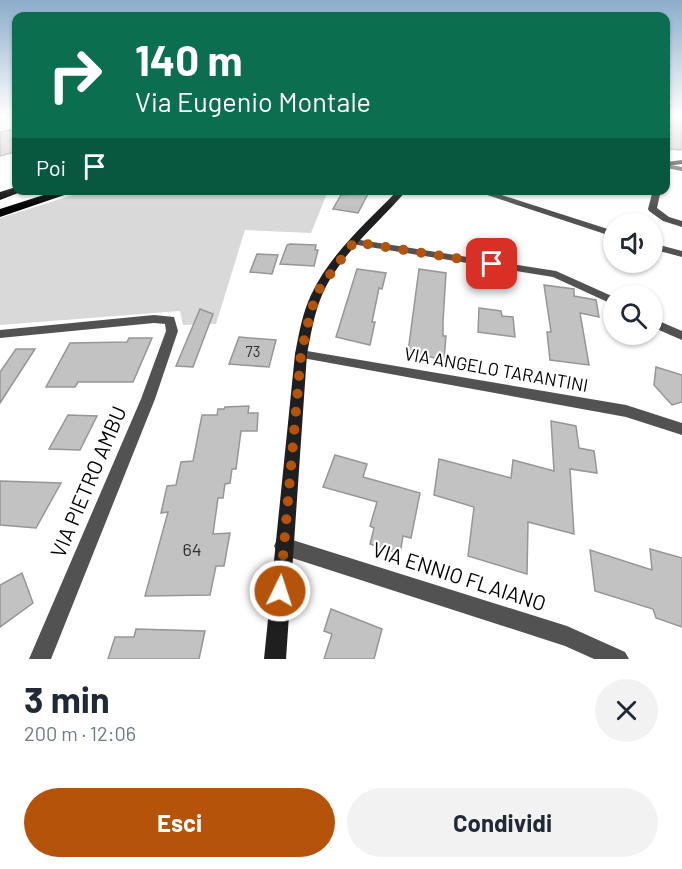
<!DOCTYPE html>
<html lang="it">
<head>
<meta charset="utf-8">
<style>
	body { margin:0; font-family:Barlow,sans-serif; background:#f2f2f3; color:#1f2937; height:100vh; display:flex; flex-direction:column; font-size:22px; white-space:nowrap }
	* { box-sizing:border-box; margin:0 }
	p { font-size:20px; color:#747a83 }
	.icon { flex:none; width:33px; height:33px; fill:none; stroke:currentColor; stroke-width:2; stroke-linecap:round; stroke-linejoin:round }
	.map { position:relative; height:659px; overflow:hidden }
	.side { display:flex; flex-direction:column; background:#fff; flex:1 }
	.side>* { flex:none }
	.banner { position:absolute; left:12px; top:12px; width:658px; height:183px; border-radius:12px; box-shadow:0 2px 4px #0004; background:#0b6e4f; color:#fff; overflow:hidden }
	.buttons { position:absolute; left:603px; top:213px; display:grid; gap:12px }
	.buttons a { display:grid; place-items:center; width:60px; height:60px; border-radius:50%; background:#fff; box-shadow:0 2px 4px #0004; font-size:30px }
	.pin { position:absolute; display:grid; place-items:center; width:51px; height:51px; color:#fff; margin:-26px; border-radius:12px; box-shadow:0 3px 9px #0006 }
	.me { position:absolute; width:66px; margin:-33px; rotate:4deg; stroke-linejoin:round; filter:drop-shadow(0 0 4px #0008) }
	.turn { display:flex; align-items:center; gap:21px; height:126px; padding:0 24px; font-size:27px }
	.turn .icon { width:78px; height:78px; stroke-width:2.5 }
	.turn b { display:block; font-size:42px; line-height:51px }
	.then { display:flex; align-items:center; height:57px; padding:0 24px; background:#0003; gap:12px; font-size:22px }
	.round { display:grid; place-items:center; flex:none; width:63px; height:63px; border-radius:32px; background:#f2f2f3 }
	.overview { display:flex; align-items:center; justify-content:space-between; height:102px; padding:0 24px }
	h1 { font-size:36px; font-weight:700; line-height:45px }
	.action { display:flex; gap:12px; margin-top:auto; padding:12px 24px }
	.action a { flex:1; height:69px; border-radius:36px; background:#b45309; color:#fff; font-size:24px; font-weight:700; line-height:69px; text-align:center }
	.action a+a { background:#f2f2f3; color:#1f2937 }
	.map>svg:first-child { display:block }
	.green { fill:#d9d9d9 }
	.building { fill:#c2c2c2; stroke:#969696; stroke-width:1.5 }
	.lines { fill:none; stroke-linecap:round; stroke-linejoin:round }
	.street { fill:#525252; fill-rule:evenodd }
	.secondary { fill:#1f1f1f; fill-rule:evenodd }
	.highway { fill:#000; fill-rule:evenodd }
	.route { stroke:#b45309; stroke-width:10; stroke-dasharray:0 18 }
	.labels { text-anchor:middle; stroke-width:4.5; stroke-linejoin:round; paint-order:stroke }
	.number-label { font-size:15px; fill:#303030 }
	.street-label { font-size:18px; fill:#000; stroke:#fff }
	.near-number-label { font-size:18px; fill:#303030 }
	.near-street-label { font-size:21px; fill:#000; stroke:#fff }
</style>
</head>
<body>
<div class="map">
<svg width="682" height="659" viewBox="0 0 682 659">
	<rect width="100%" height="100%" fill="#fff"/>
	<polygon class="green" points="86,191 328,191 311,233 245,230 216,324 183,325 180,311 0,325 0,218"/>
	<g class="building">
		<polygon points="666,115 682,115 682,150 666,149"/>
		<polygon points="16,129 16,152 0,156 0,132"/>
		<polygon points="369,192 358,213 333,209 341,195"/>
		<polygon points="290,244 316,245 315,250 318,250 314,266 280,264 287,245"/>
		<polygon points="257,254 278,255 272,274 250,272"/>
		<polygon points="357,269 386,273 382,289 379,288 372,322 375,322 370,345 336,337"/>
		<polygon points="419,269 446,273 443,321 443,336 446,336 444,360 408,352"/>
		<polygon points="544,285 574,289 574,296 596,300 599,317 580,313 589,365 550,360 547,332 551,332"/>
		<polygon points="479,308 501,311 502,316 513,317 515,337 478,332"/>
		<polygon points="200,309 213,314 193,367 176,366"/>
		<polygon points="239,337 276,340 269,367 229,364"/>
		<polygon points="129,338 152,338 133,382 78,382 75,387 46,387 70,343 127,342"/>
		<polygon points="16,349 35,349 0,403 0,372"/>
		<polygon points="656,367 682,375 682,402 672,405 654,385"/>
		<polygon points="249,406 248,413 258,413 257,431 241,431 236,469 232,469 230,483 225,484 223,498 218,498 213,534 230,533 224,566 216,566 210,595 145,596 168,512 161,513 167,486 176,485 181,462 193,461 202,415 217,415 218,409 224,409 225,407"/>
		<polygon points="68,415 97,416 80,450 49,449"/>
		<polygon points="551,421 576,426 579,448 594,451 597,473 570,469 574,534 528,522 527,574 468,556 474,507 434,495 439,459 511,478 513,460 554,471"/>
		<polygon points="335,455 367,464 363,477 420,493 411,538 403,536 400,554 370,544 374,528 370,526 377,502 323,487"/>
		<polygon points="0,481 61,483 36,528 0,525"/>
		<polygon points="650,549 682,558 682,627 656,618 653,609 595,591 590,550 652,570"/>
		<polygon points="22,573 33,603 0,627 0,585"/>
		<polygon points="331,609 382,629 374,659 324,659 332,634 324,631"/>
		<polygon points="136,629 205,631 199,659 108,659 115,637 134,637"/>
	</g>
	<g class="lines">
		<g class="street">
			<polygon points="666,164 682,167 682,171 666,168"/>
			<polygon points="472,190 486,190 614,231 614,237"/>
			<polygon points="653,190 661,190 657,208 669,217 682,221 682,227 663,221 649,211 648,209"/>
			<polygon points="354,239 556,271 614,297 614,305 553,277 351,244 351,240"/>
			<polygon points="652,243 682,251 682,257 652,249"/>
			<polygon points="154,315 174,317 178,331 155,399 51,659 29,659 141,399 166,331 165,324 154,323 0,338 0,330"/>
			<polygon points="652,318 682,331 682,340 652,327"/>
			<polygon points="301,350 626,405 682,423 682,435 626,417 297,357 295,354 297,351"/>
			<polygon points="283,537 567,626 625,652 629,659 594,659 565,646 283,555 277,552 274,546 277,540"/>
		</g>
		<g class="secondary">
			<polygon points="682,160 682,164 666,166 666,162"/>
			<path d="M398 190H407C378 224 340 254 322 295 314 314 311 334 307 354L286 659H264L295 354C299 334 302 314 311 295 330 254 367 222 398 190Z"/>
		</g>
		<g class="highway">
			<polygon points="16,187 16,190 26,190 0,200 0,192"/>
			<polygon points="59,190 79,190 0,217 0,209"/>
		</g>
	</g>
	<linearGradient id="sky" x2="0" y2="1"><stop stop-color="#8baccb"/><stop offset="0.56" stop-color="#fff"/><stop offset="1" stop-color="#fff" stop-opacity="0"/></linearGradient>
	<rect width="682" height="207" fill="url(#sky)"/>
	<g class="lines">
		<polyline class="route" points="280,591 301,354 311,310 320,288 354,242 492,264"/>
	</g>
	<g class="labels">
		<g class="number-label">
			<text x="253" y="357">73</text>
		</g>
		<g class="street-label">
			<text transform="translate(496 370) rotate(10)" y="6">VIA ANGELO TARANTINI</text>
		</g>
		<g class="near-number-label">
			<text x="192" y="556">64</text>
		</g>
		<g class="near-street-label">
			<text transform="translate(89 482) rotate(-67)" y="7">VIA PIETRO AMBU</text>
			<text transform="translate(459 577) rotate(18)" y="7">VIA ENNIO FLAIANO</text>
		</g>
	</g>
</svg>
<div class="buttons">
<a><svg class="icon" aria-label="sound" viewBox="0 0 24 24"><path d="M4 9h4l5-4v14l-5-4H4zM17 9q2 3 0 6"/></svg></a>
<a><svg class="icon" aria-label="search" viewBox="0 0 24 24"><circle cx="10" cy="10" r="6"/><path d="M15 15l6 6"/></svg></a>
</div>
<div class="pin" style="left:492px;top:264px;background:#d93025"><svg class="icon" aria-label="arrive" viewBox="0 0 24 24"><path d="M6 21V4h12l-3 4 3 4H6"/></svg></div>
<svg class="me" style="left:280px;top:591px" viewBox="-20 -20 40 40"><circle r="17" fill="#b45309" stroke="#fff" stroke-width="3"/><path d="M0-11L8 9 0 5-8 9z" fill="#fff"/></svg>
<div class="banner">
<div class="turn"><svg class="icon" aria-label="right" viewBox="0 0 24 24"><path d="M7 20v-9h11M14 6l5 5-5 5"/></svg><div><b>140 m</b>Via Eugenio Montale</div></div>
<div class="then">Poi<svg class="icon" aria-label="arrive" viewBox="0 0 24 24"><path d="M6 21V4h12l-3 4 3 4H6"/></svg></div>
</div>
</div>
<section class="side">
<div class="overview"><div><h1>3 min</h1><p>200 m · 12:06</p></div><a class="round"><svg class="icon" aria-label="close" viewBox="0 0 24 24"><path d="M6 6l12 12M18 6L6 18"/></svg></a></div>
<div class="action"><a>Esci</a><a>Condividi</a></div>
</section>
</body>
</html>
